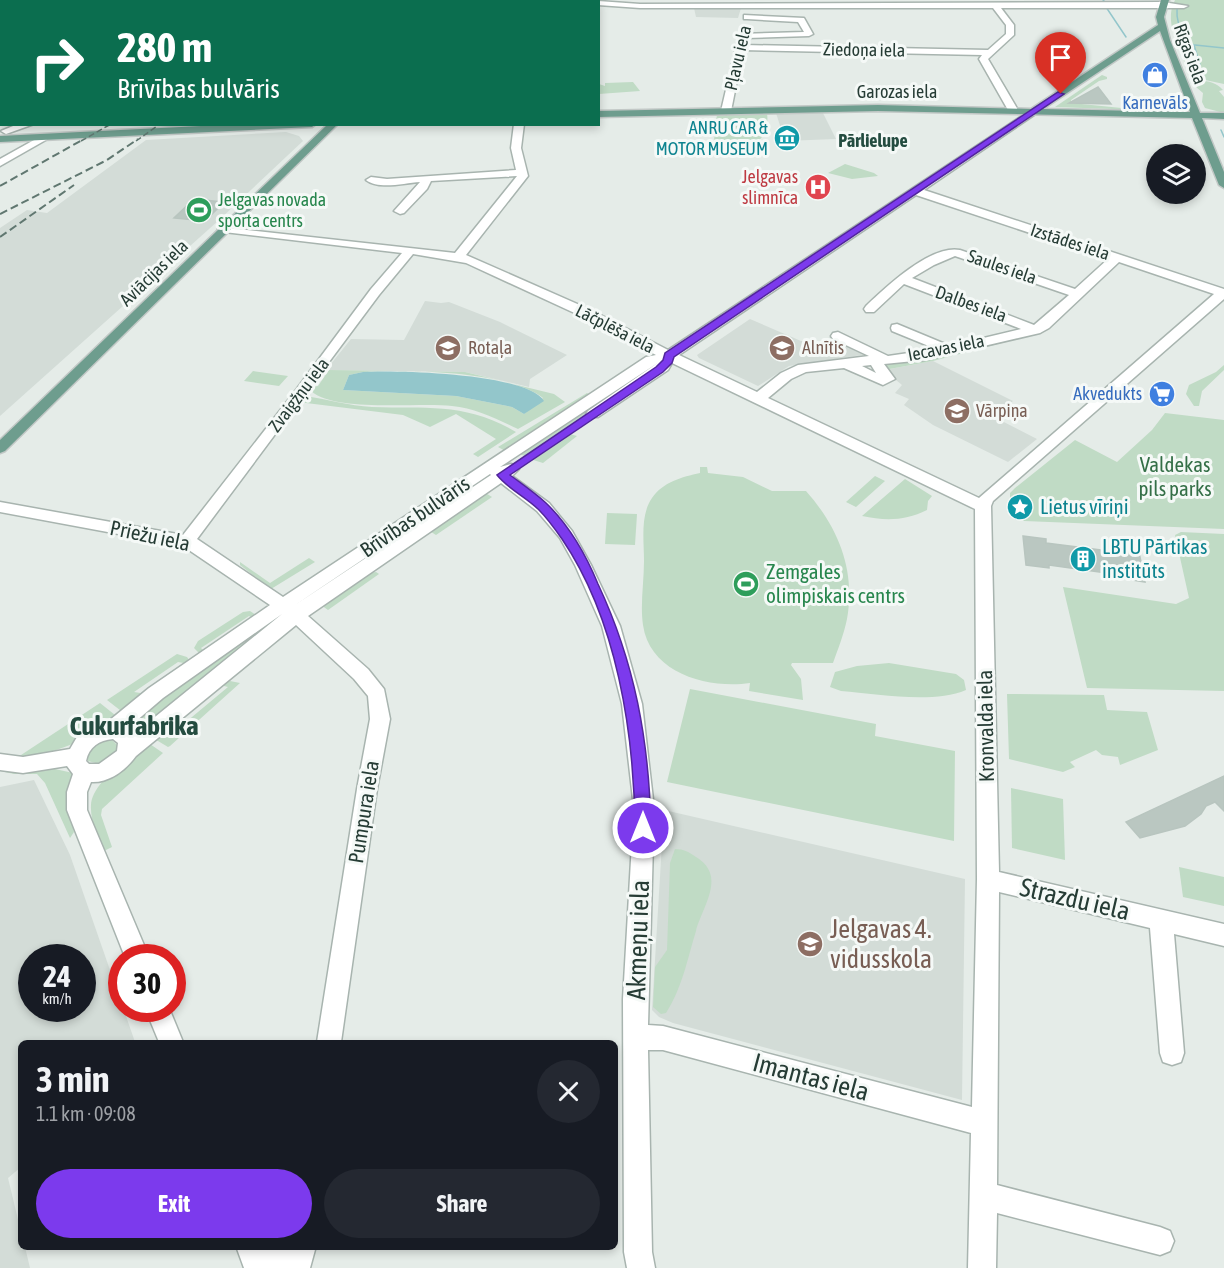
<!DOCTYPE html>
<html lang="en">
<head>
<meta charset="utf-8">
<style>
	body { margin:0; font-family:"Asap Condensed",sans-serif; background:#242831; color:#f1f3f6; height:100vh; display:flex; flex-direction:column; font-size:22px; white-space:nowrap }
	* { box-sizing:border-box; margin:0 }
	p { font-size:20px; color:#9ea1a6 }
	.icon { flex:none; width:33px; height:33px; fill:none; stroke:currentColor; stroke-width:2; stroke-linecap:round; stroke-linejoin:round }
	.map { position:relative; flex:1; overflow:hidden }
	.panel { position:absolute; left:18px; top:1040px; width:600px; height:210px; display:flex; flex-direction:column; background:#171b24; border-radius:9px; box-shadow:0 3px 9px #0003 }
	.panel>* { flex:none }
	.guide { position:absolute; left:0px; top:0px; width:600px; height:126px; box-shadow:0 3px 9px #0003; background:#0b6e4f; color:#fff; overflow:hidden }
	.tools { position:absolute; left:1146px; top:144px; display:grid; gap:12px }
	.tools a { display:grid; place-items:center; width:60px; height:60px; border-radius:50%; background:#171b24; box-shadow:0 3px 9px #0003; font-size:30px }
	.speed { position:absolute; left:18px; top:944px; display:flex; gap:12px; font-size:30px; font-weight:700; text-align:center }
	.speed>* { display:grid; place-content:center; width:78px; height:78px; border-radius:50%; background:#171b24; box-shadow:0 3px 9px #0003; line-height:1 }
	.speed small { font-size:15px; font-weight:400 }
	.speed .limit { border:9px solid #d22; background:#fff; color:#111 }
	.pin { position:absolute; display:grid; place-items:center; width:51px; height:51px; color:#fff; margin:-62px -26px; border-radius:50% 50% 50% 0; rotate:-45deg; box-shadow:0 0 6px #0007 }
	.pin .icon { rotate:45deg }
	.me { position:absolute; width:66px; margin:-33px; rotate:0deg; stroke-linejoin:round; filter:drop-shadow(0 0 4px #0008) }
	.turn { display:flex; align-items:center; gap:21px; height:126px; padding:0 18px; font-size:27px }
	.turn .icon { width:78px; height:78px; stroke-width:2.5 }
	.turn b { display:block; font-size:42px; line-height:51px }
	.round { display:grid; place-items:center; flex:none; width:63px; height:63px; border-radius:32px; background:#242831 }
	.overview { display:flex; align-items:center; justify-content:space-between; height:102px; padding:0 18px }
	h1 { font-size:36px; font-weight:700; line-height:45px }
	.primary-button { display:flex; gap:12px; margin-top:auto; padding:12px 18px }
	.primary-button a { flex:1; height:69px; border-radius:36px; background:#7c3aed; color:#fff; font-size:24px; font-weight:700; line-height:69px; text-align:center }
	.primary-button a+a { background:#242831; color:#f1f3f6 }
	.map>svg:first-child { display:block }
	.built { fill:#d3dcd7; fill-rule:evenodd }
	.green { fill:#c0dbc5; fill-rule:evenodd }
	.water { fill:#93c6cb }
	.lines { fill:none; stroke-linecap:round; stroke-linejoin:round }
	.stream { stroke:#93c6cb; stroke-width:1.5 }
	.building { fill:#bac7c1; stroke:#b8c5bf; stroke-width:1.5 }
	.minor-casing { stroke:#a8b4af; stroke-width:3 }
	.major-casing { stroke:#c2c8c6; stroke-width:3 }
	.minor { fill:#fff; fill-rule:evenodd }
	.major { fill:#6e9d8e; fill-rule:evenodd }
	.rail-far1 { stroke:#607770; stroke-width:1.5; stroke-dasharray:6 3; stroke-linecap:butt }
	.rail { stroke:#607770; stroke-width:2; stroke-dasharray:8 4; stroke-linecap:butt }
	.route { fill:#7c3aed; stroke:#51269a; stroke-width:1.5 }
	.labels { text-anchor:middle; stroke-width:6; stroke-linejoin:round; paint-order:stroke }
	.far-street-label { font-size:18px; fill:#263c35; stroke:#f5f9f7 }
	.far-shop-label { font-size:18px; fill:#366cbe; stroke:#f5f9f7 }
	.far-culture-label { font-size:18px; fill:#0d838f; stroke:#f5f9f7; text-anchor:end }
	.far-neighbourhood-label { font-size:18px; font-weight:bold; fill:#244c40; stroke:#f5f9f7 }
	.far-health-label { font-size:18px; fill:#be3a42; stroke:#f5f9f7; text-anchor:end }
	.far-leisure-label { font-size:18px; fill:#27864d; stroke:#f5f9f7; text-anchor:start }
	.far-education-label { font-size:18px; fill:#785e54; stroke:#f5f9f7; text-anchor:start }
	.park-label { font-size:21px; fill:#346f47; stroke:#f5f9f7 }
	.culture-label { font-size:21px; fill:#0d838f; stroke:#f5f9f7; text-anchor:start }
	.street-label { font-size:21px; fill:#263c35; stroke:#f5f9f7 }
	.leisure-label { font-size:21px; fill:#27864d; stroke:#f5f9f7; text-anchor:start }
	.near-street-label { font-size:26px; fill:#263c35; stroke:#f5f9f7 }
	.near-education-label { font-size:26px; fill:#785e54; stroke:#f5f9f7; text-anchor:start }
	.district-label { font-size:27px; font-weight:bold; fill:#244c40; stroke:#f5f9f7 }
</style>
</head>
<body>
<div class="map">
<svg width="1224" height="1268" viewBox="0 0 1224 1268">
	<rect width="100%" height="100%" fill="#e5ece8"/>
	<g class="built">
		<polygon points="694,8 741,8 738,18 696,17"/>
		<polygon points="776,113 823,113 836,139 785,141"/>
		<polygon points="286,132 299,136 303,141 218,221 0,416 0,228 27,210 47,213 146,140"/>
		<polygon points="425,301 441,303 449,302 500,322 567,355 530,379 529,387 465,372 326,370 351,339 404,340"/>
		<polygon points="750,319 801,341 824,341 833,335 868,354 789,366 758,386 699,358 697,355"/>
		<polygon points="933,361 1013,401 994,417 1037,439 1008,462 933,425 904,405 909,399 895,393 902,385 884,370"/>
		<path d="M34 780 70 855 135 1042H21V1167L8 1178 21 1232V1246L25 1247 30 1268H0V787ZM32 957H82V1008H32Z"/>
		<polygon points="664,810 965,879 962,1100 673,1023 659,1017 652,1010"/>
	</g>
	<g class="green">
		<path d="M1175 0H1224V84L1191 77C1183 55 1162 23 1175 0Z"/>
		<polygon points="1102,75 1107,77 1107,79 1099,81 1071,100 1071,103 1142,110 1055,107"/>
		<path d="M1193 81C1205 80 1215 81 1223 90L1219 91 1224 97V113L1205 108 1202 102 1203 93 1196 87Z"/>
		<polygon points="633,82 640,91 599,94 599,84 605,86 605,83"/>
		<path d="M767 113C769 127 764 141 749 147L728 140 713 148 717 114Z"/>
		<polygon points="845,164 874,173 878,176 852,179 828,173"/>
		<polygon points="1036,332 1040,333 933,361 884,370 881,362"/>
		<polygon points="1224,365 1224,370 1202,391 1199,406 1194,406 1186,394 1189,385 1216,372"/>
		<polygon points="648,369 616,395 525,456 519,454"/>
		<path d="M329 370 465 372 554 394 565 402 518 429C497 419 475 408 452 406 418 402 336 413 311 391L312 387 318 386ZM363 372C407 369 508 371 543 398L524 414 512 407 456 396 343 390 349 375Z"/>
		<polygon points="253,371 288,376 279,386 244,381"/>
		<polygon points="587,393 590,395 509,453 498,447"/>
		<path d="M304 396C327 399 349 406 372 407 427 409 465 402 516 432L478 457 473 454 496 439 456 414 430 427 403 415 298 402Z"/>
		<polygon points="1165,413 1224,420 1224,529 1024,521 1010,510 1010,493 1015,488 1075,440 1117,462 1152,430"/>
		<polygon points="570,434 577,436 543,463 530,459"/>
		<path d="M700 467H707L708 473 743 477 772 491H806C838 527 856 570 847 619 844 634 838 649 833 663H792L791 665 801 679 803 700 749 691 750 683C709 689 650 674 643 625 640 605 644 582 644 561 644 541 640 515 652 498 663 482 682 477 700 473Z"/>
		<polygon points="875,476 885,481 856,507 846,502"/>
		<path d="M905 479 932 496 928 501 927 510C905 521 885 521 862 516Z"/>
		<polygon points="484,492 492,497 436,535 428,530"/>
		<polygon points="607,513 637,514 635,545 605,544"/>
		<polygon points="1181,532 1224,534 1224,691 1087,688 1063,587 1176,604 1189,598 1175,535"/>
		<polygon points="309,558 315,562 271,589 240,565 240,562 270,583"/>
		<polygon points="376,572 379,574 328,610 321,605 369,573"/>
		<polygon points="250,611 259,617 255,620 249,616 201,648 206,653 200,654 194,648 198,641 243,612"/>
		<polygon points="267,624 136,740 126,728 163,695"/>
		<polygon points="177,654 187,657 191,663 189,664 178,662 134,692 147,694 125,714 107,700"/>
		<path d="M889 663 956 674 964 680 966 690C933 704 877 694 841 691L830 687 835 672 857 666Z"/>
		<polygon points="230,681 240,683 170,746 168,747 153,738 163,731 174,732 228,687 220,685"/>
		<polygon points="690,689 876,724 875,736 955,751 954,841 667,782"/>
		<polygon points="1007,694 1104,695 1107,710 1147,712 1158,750 1120,765 1118,757 1102,755 1096,750 1070,762 1075,767 1063,772 1009,759"/>
		<path d="M100 703 120 719C84 739 60 754 18 757Z"/>
		<polygon points="112,740 117,745 115,755 99,764 88,761 88,750 100,741"/>
		<path d="M147 742 163 753 102 809 101 815 112 847 102 852C98 837 90 820 91 805 92 782 130 757 147 742Z"/>
		<polygon points="55,769 73,773 70,811 74,832 70,838 45,783 37,774 14,774 0,771"/>
		<polygon points="1011,788 1063,799 1065,860 1012,848"/>
		<path d="M675 849C684 849 689 852 696 857 727 876 703 905 696 931 687 960 683 986 666 1013L661 1014 653 1007 655 967 667 950 670 863Z"/>
		<polygon points="1179,867 1224,877 1224,906 1183,897"/>
	</g>
	<path class="water" d="M363 372C395 370 527 373 544 401L524 414 512 407 456 396 343 390 349 375Z"/>
	<g class="lines">
		<g class="stream">
			<polyline points="1103,0 1105,2"/>
			<polyline points="1106,7 1126,37"/>
			<path d="M1177 8C1176 20 1180 30 1185 41L1194 45 1200 65V78"/>
			<polyline points="1195,45 1224,48"/>
			<polyline points="1221,130 1224,137"/>
		</g>
	</g>
	<g class="building">
		<polygon points="1098,87 1111,104 1069,103"/>
		<polygon points="724,144 742,150 730,156 712,150"/>
		<polygon points="194,199 224,202 205,221 174,218"/>
		<polygon points="1023,536 1046,539 1046,543 1117,552 1116,549 1139,552 1145,582 1121,578 1121,575 1049,565 1049,568 1026,565"/>
		<polygon points="1224,776 1224,811 1215,802 1206,806 1201,814 1185,826 1140,838 1126,822"/>
	</g>
	<g class="lines">
		<defs>
			<g id="minor">
				<polygon points="41,0 53,0 40,2"/>
				<polygon points="486,0 495,0 485,2"/>
				<polygon points="567,0 586,0 588,2 568,2"/>
				<polygon points="598,1 640,4 1163,2 1188,6 1184,8 1001,8 1014,25 1014,35 988,59 1018,110 1013,113 1008,110 979,59 982,55 743,50 731,111 726,114 721,111 739,34 804,32 798,22 747,19 744,19 744,15 804,18 813,34 809,36 746,38 744,45 988,50 1006,34 1006,25 993,8 640,8 598,5 598,2 595,2"/>
				<polygon points="0,11 2,11 0,16"/>
				<path d="M1034 108 1037 109V113L924 190 1224 289V299L993 501 991 506 999 872 1224 924V946L1174 934 1184 1053 1181 1062 1172 1065 1163 1062 1160 1053 1150 928 999 892 997 1185 1160 1227 1170 1231 1174 1241 1170 1251 1160 1255 997 1213 996 1268H968L971 1133 663 1050H648L652 1252 655 1268H627L624 1252 623 999 634 808 622 704 602 626 575 565 560 538 537 511 501 483 308 616 368 669 384 689 390 719 377 789 341 1042H317L357 789 370 719 368 696 354 679 296 625 136 756C126 770 109 783 91 782L87 792V810L149 957H125L67 810V792L73 774 67 766 23 773 0 770V754L23 757 70 749 77 737 86 731 105 724 149 688 270 605 183 546 0 512V502L183 535 296 390 371 289 402 253 224 232 218 229 220 227 455 253 517 176 431 181 427 189 404 213 400 214 394 211 420 182C404 183 379 190 366 180L371 177 387 179 516 170 511 148 514 124H524L521 148 528 176 466 255 591 310 668 350ZM916 195 1108 259 1075 289 960 250C931 244 885 288 866 306L864 309 866 312H874L904 284 1021 329 950 346 897 324 892 325 891 328 892 331 936 349 888 356 838 332 833 333 831 336 833 339 869 356 798 365 781 373 757 392 679 355ZM413 254 466 263 581 316 656 355 646 357 283 597 197 539 379 295ZM955 256 1069 295 1034 325 912 278 934 265ZM1119 262 1214 294 979 498 768 398 791 379 806 372 844 368 883 385 895 379 884 364 924 360 1040 333 1049 328ZM659 362 588 411 586 414 588 417H598L668 370 672 363 975 509 977 879 972 1107 663 1026 648 1025 654 808 642 704 620 626 591 565 572 531 549 503 512 476 519 469 516 466 511 464 500 467ZM871 365 876 373 862 366ZM490 474 491 475 295 605ZM282 614 134 734 128 728 163 698ZM113 739 118 743 117 751 99 764H89L86 761C89 747 99 740 113 739Z"/>
				<polygon points="18,124 34,124 6,134 1,131"/>
				<polygon points="43,135 51,137 0,166 0,159"/>
				<polygon points="145,1008 169,1008 183,1042 159,1042"/>
				<polygon points="236,1246 264,1246 265,1249 268,1246 316,1246 310,1268 244,1268"/>
			</g>
			<g id="major">
				<path d="M1161 0H1169L1164 17 1170 40 1200 113H1224V119L1202 118 1224 172V188L1219 185 1192 118 878 111 598 117V111L878 105 1031 109 1158 25 1156 17ZM1160 31 1190 112 1043 109Z"/>
				<polygon points="241,124 316,124 312,127 0,142 0,136"/>
				<polygon points="328,124 338,124 5,451 0,453 0,440"/>
			</g>
		</defs>
		<use href="#minor" class="minor-casing"/>
		<use href="#major" class="major-casing"/>
		<use href="#minor" class="minor"/>
		<use href="#major" class="major"/>
		<g class="rail-far1">
			<polyline points="312,2 316,0"/>
			<polyline points="329,2 332,0"/>
			<polyline points="341,2 344,0"/>
			<polyline points="81,141 111,124"/>
			<polyline points="136,141 160,124"/>
		</g>
		<g class="rail">
			<polyline points="0,186 84,139"/>
			<polyline points="0,214 107,160 138,139"/>
			<polyline points="0,237 74,185"/>
		</g>
	</g>
	<path class="route" d="M1058 92 1064 94 674 357 672 363 663 372 510 475C522 484 535 493 546 503 569 525 586 555 598 584 635 663 649 740 651 828L649 833 643 835 638 833 635 828C634 732 617 620 562 539 555 529 547 518 539 510 526 497 508 489 497 475L656 367 663 360 665 353Z"/>
	<defs>
		<symbol id="shop-disc" viewBox="-11 -11 22 22"><circle r="9.5" fill="#3f7fe0" stroke="#f5f9f7"/><path d="M-5-2.5h2.3a2.7 3.5 0 0 1 5.4 0H5L5.5 6h-11ZM-1.5-2.5h3a1.5 2.3 0 0 0-3 0Z" fill="#fff"/></symbol>
		<symbol id="museum-disc" viewBox="-11 -11 22 22"><circle r="9.5" fill="#0f9aa8" stroke="#f5f9f7"/><path d="M0-6L6-3V-2H-6V-3ZM-5-1h2V3h-2ZM-1-1h2V3h-2ZM3-1h2V3H3ZM-6 4H6V6H-6Z" fill="#fff"/></symbol>
		<symbol id="hospital-disc" viewBox="-11 -11 22 22"><circle r="9.5" fill="#e0444e" stroke="#f5f9f7"/><path d="M-5-5h3v3.5h4V-5h3V5h-3V1.5h-4V5h-3Z" fill="#fff"/></symbol>
		<symbol id="stadium-disc" viewBox="-11 -11 22 22"><circle r="9.5" fill="#2e9e5b" stroke="#f5f9f7"/><path d="M0-5a6.5 5 0 1 0 0 10a6.5 5 0 1 0 0-10ZM-3.5-1.8h7v3.6h-7Z" fill="#fff"/></symbol>
		<symbol id="school-disc" viewBox="-11 -11 22 22"><circle r="9.5" fill="#8d6e63" stroke="#f5f9f7"/><path d="M0-5L7-2L0 1L-7-2ZM-4 1L0 2.5L4 1V4Q0 6-4 4Z" fill="#fff"/></symbol>
		<symbol id="supermarket-disc" viewBox="-11 -11 22 22"><circle r="9.5" fill="#3f7fe0" stroke="#f5f9f7"/><path d="M-6-5.5h2.5l.6 2H6L4.5 2H-2.5L-4.4-4H-6ZM-1.5 3.2a1.3 1.3 0 1 0 .1 0ZM3 3.2a1.3 1.3 0 1 0 .1 0Z" fill="#fff"/></symbol>
		<symbol id="sight-disc" viewBox="-11 -11 22 22"><circle r="9.5" fill="#0f9aa8" stroke="#f5f9f7"/><path d="M0-6L1.8-2.2L6-1.7L2.9 1.2L3.7 5.4L0 3.3L-3.7 5.4L-2.9 1.2L-6-1.7L-1.8-2.2Z" fill="#fff"/></symbol>
		<symbol id="building-disc" viewBox="-11 -11 22 22"><circle r="9.5" fill="#0f9aa8" stroke="#f5f9f7"/><path d="M-4-6H4V6H1V3H-1V6H-4ZM-2.5-4.3h1.7v1.8h-1.7ZM.8-4.3h1.7v1.8H.8ZM-2.5-1h1.7V.8h-1.7ZM.8-1h1.7V.8H.8Z" fill="#fff"/></symbol>
	</defs>
	<g fill-rule="evenodd">
		<use href="#shop-disc" x="1140" y="60" width="30" height="30"/>
		<use href="#museum-disc" x="772" y="123" width="30" height="30"/>
		<use href="#hospital-disc" x="803" y="172" width="30" height="30"/>
		<use href="#stadium-disc" x="184" y="195" width="30" height="30"/>
		<use href="#school-disc" x="433" y="333" width="30" height="30"/>
		<use href="#school-disc" x="767" y="333" width="30" height="30"/>
		<use href="#supermarket-disc" x="1147" y="379" width="30" height="30"/>
		<use href="#school-disc" x="942" y="396" width="30" height="30"/>
		<use href="#sight-disc" x="1005" y="492" width="30" height="30"/>
		<use href="#building-disc" x="1068" y="544" width="30" height="30"/>
		<use href="#stadium-disc" x="731" y="569" width="30" height="30"/>
		<use href="#school-disc" x="795" y="929" width="30" height="30"/>
	</g>
	<g class="labels">
		<g class="far-street-label">
			<text transform="translate(864 50) rotate(1)" y="6">Ziedoņa iela</text>
			<text transform="translate(1190 54) rotate(70)" y="6">Rīgas iela</text>
			<text transform="translate(738 58) rotate(-77)" y="6">Pļavu iela</text>
			<text x="897" y="98">Garozas iela</text>
			<text transform="translate(1070 242) rotate(18)" y="6">Izstādes iela</text>
			<text transform="translate(1002 267) rotate(19)" y="6">Saules iela</text>
			<text transform="translate(154 273) rotate(-44)" y="6">Aviācijas iela</text>
			<text transform="translate(971 304) rotate(20)" y="6">Dalbes iela</text>
			<text transform="translate(615 329) rotate(27)" y="6">Lāčplēša iela</text>
			<text transform="translate(946 348) rotate(-11)" y="6">Iecavas iela</text>
			<text transform="translate(299 395) rotate(-53)" y="6">Zvaigžņu iela</text>
		</g>
		<g class="far-shop-label">
			<text x="1155" y="109">Karnevāls</text>
			<text x="1142" y="400" text-anchor="end">Akvedukts</text>
		</g>
		<g class="far-culture-label">
			<text x="768" y="134">ANRU CAR &amp;<tspan x="768" dy="21">MOTOR MUSEUM</tspan></text>
		</g>
		<g class="far-neighbourhood-label">
			<text x="873" y="147">Pārlielupe</text>
		</g>
		<g class="far-health-label">
			<text x="798" y="183">Jelgavas<tspan x="798" dy="21">slimnīca</tspan></text>
		</g>
		<g class="far-leisure-label">
			<text x="218" y="206">Jelgavas novada<tspan x="218" dy="21">sporta centrs</tspan></text>
		</g>
		<g class="far-education-label">
			<text x="468" y="354">Rotaļa</text>
			<text x="802" y="354">Alnītis</text>
			<text x="976" y="417">Vārpiņa</text>
		</g>
		<g class="park-label">
			<text x="1175" y="472">Valdekas<tspan x="1175" dy="24">pils parks</tspan></text>
		</g>
		<g class="culture-label">
			<text x="1040" y="514">Lietus vīriņi</text>
			<text x="1102" y="554">LBTU Pārtikas<tspan x="1102" dy="24">institūts</tspan></text>
		</g>
		<g class="street-label">
			<text transform="translate(415 517) rotate(-34)" y="7">Brīvības bulvāris</text>
			<text transform="translate(150 536) rotate(12)" y="7">Priežu iela</text>
			<text transform="translate(986 726) rotate(-91)" y="7">Kronvalda iela</text>
			<text transform="translate(364 812) rotate(-81)" y="7">Pumpura iela</text>
		</g>
		<g class="leisure-label">
			<text x="766" y="579">Zemgales<tspan x="766" dy="24">olimpiskais centrs</tspan></text>
		</g>
		<g class="near-street-label">
			<text transform="translate(1075 899) rotate(13)" y="9">Strazdu iela</text>
			<text transform="translate(638 940) rotate(-88)" y="9">Akmeņu iela</text>
			<text transform="translate(811 1077) rotate(15)" y="9">Imantas iela</text>
		</g>
		<g class="near-education-label">
			<text x="830" y="938">Jelgavas 4.<tspan x="830" dy="30">vidusskola</tspan></text>
		</g>
		<g class="district-label">
			<text x="134" y="735">Cukurfabrika</text>
		</g>
	</g>
</svg>
<div class="tools">
<a><svg class="icon" aria-label="layers" viewBox="0 0 24 24"><path d="M12 4l9 5-9 5-9-5zM3 14l9 5 9-5"/></svg></a>
</div>
<div class="speed"><div>24<small>km/h</small></div><div class="limit">30</div></div>
<div class="pin" style="left:1061px;top:94px;background:#d93025"><svg class="icon" aria-label="arrive" viewBox="0 0 24 24"><path d="M6 21V4h12l-3 4 3 4H6"/></svg></div>
<svg class="me" style="left:643px;top:828px" viewBox="-20 -20 40 40"><circle r="17" fill="#7c3aed" stroke="#fff" stroke-width="3"/><path d="M0-11L8 9 0 5-8 9z" fill="#fff"/></svg>
<div class="guide">
<div class="turn"><svg class="icon" aria-label="right" viewBox="0 0 24 24"><path d="M7 20v-9h11M14 6l5 5-5 5"/></svg><div><b>280 m</b>Brīvības bulvāris</div></div>
</div>
<section class="panel">
<div class="overview"><div><h1>3 min</h1><p>1.1 km · 09:08</p></div><a class="round"><svg class="icon" aria-label="close" viewBox="0 0 24 24"><path d="M6 6l12 12M18 6L6 18"/></svg></a></div>
<div class="primary-button"><a>Exit</a><a>Share</a></div>
</section>
</div>
</body>
</html>
